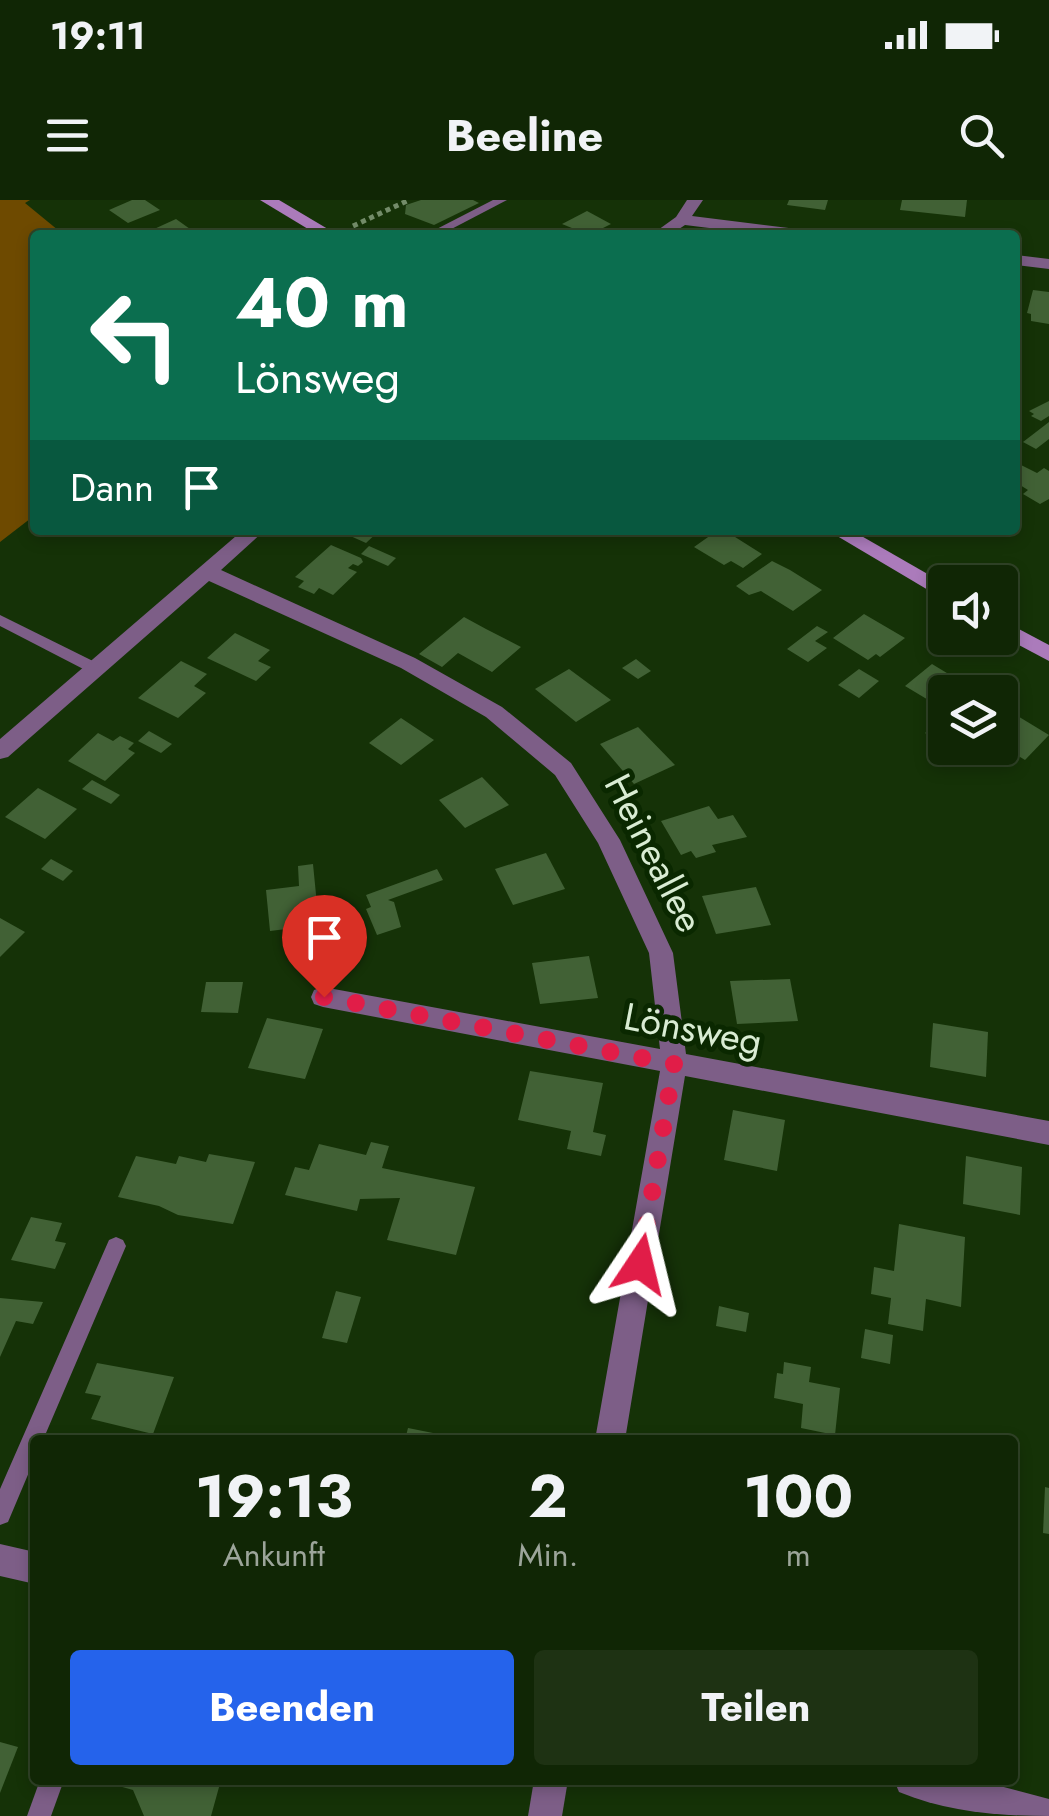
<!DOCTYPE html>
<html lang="de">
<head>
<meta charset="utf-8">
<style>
	body { margin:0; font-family:Jost,sans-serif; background:#1e3213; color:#f1f3f6; height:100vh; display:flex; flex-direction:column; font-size:38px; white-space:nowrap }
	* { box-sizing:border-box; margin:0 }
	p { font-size:32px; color:#9ca59a }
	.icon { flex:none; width:55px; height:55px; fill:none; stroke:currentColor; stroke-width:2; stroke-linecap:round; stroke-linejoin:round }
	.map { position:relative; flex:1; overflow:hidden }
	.side { position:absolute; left:30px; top:1235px; width:988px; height:350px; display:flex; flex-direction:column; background:#102605; border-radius:10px; box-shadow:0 5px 15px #0003,0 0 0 2px #304327 }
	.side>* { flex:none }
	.hud { position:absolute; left:30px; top:30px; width:990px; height:305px; border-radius:10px; box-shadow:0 5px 15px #0003,0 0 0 2px #304327; background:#0b6e4f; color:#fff; overflow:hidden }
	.tools { position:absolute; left:928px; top:365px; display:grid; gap:20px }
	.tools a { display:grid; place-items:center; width:90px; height:90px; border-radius:10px; background:#102605; box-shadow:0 5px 15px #0003,0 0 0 2px #304327; font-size:50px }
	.pin { position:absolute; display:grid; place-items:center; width:85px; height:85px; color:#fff; margin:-102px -42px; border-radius:50% 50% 50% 0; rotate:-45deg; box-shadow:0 0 10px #0007 }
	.pin .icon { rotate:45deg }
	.me { position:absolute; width:110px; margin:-55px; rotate:10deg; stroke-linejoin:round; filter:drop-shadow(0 0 8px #0008) }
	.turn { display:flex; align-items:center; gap:35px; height:210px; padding:0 40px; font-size:45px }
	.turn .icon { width:130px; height:130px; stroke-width:2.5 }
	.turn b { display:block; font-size:70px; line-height:85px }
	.then { display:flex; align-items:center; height:95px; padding:0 40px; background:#0003; gap:20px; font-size:38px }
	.eta { display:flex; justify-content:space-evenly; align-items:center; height:170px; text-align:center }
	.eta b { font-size:60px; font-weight:700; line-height:70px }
	.button { display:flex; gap:20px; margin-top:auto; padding:20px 40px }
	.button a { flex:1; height:115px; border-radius:10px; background:#2563eb; color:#fff; font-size:40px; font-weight:700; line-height:115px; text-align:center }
	.button a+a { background:#1e3213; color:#f1f3f6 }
	.status { display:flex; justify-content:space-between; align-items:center; height:70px; padding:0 50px; background:#102605; direction:ltr }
	.status svg { height:28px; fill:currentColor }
	header { display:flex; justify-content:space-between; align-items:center; height:130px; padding:0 40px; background:#102605; font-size:45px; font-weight:700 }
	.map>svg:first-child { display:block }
	.green { fill:#6e4a00 }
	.building { fill:#416135 }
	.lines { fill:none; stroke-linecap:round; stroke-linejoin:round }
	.path { stroke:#738c69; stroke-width:5; stroke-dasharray:5 4; stroke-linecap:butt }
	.service { fill:#7d5e87; fill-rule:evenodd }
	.minor { fill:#7d5e87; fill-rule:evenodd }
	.secondary { fill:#ab7bbb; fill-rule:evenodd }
	.route { stroke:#e11d48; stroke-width:18; stroke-dasharray:0 32.4 }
	.labels { text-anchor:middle; stroke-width:10; stroke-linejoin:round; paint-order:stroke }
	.street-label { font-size:38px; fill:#d9ecd3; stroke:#0a2800 }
</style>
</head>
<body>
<div class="status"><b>19:11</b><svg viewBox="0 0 49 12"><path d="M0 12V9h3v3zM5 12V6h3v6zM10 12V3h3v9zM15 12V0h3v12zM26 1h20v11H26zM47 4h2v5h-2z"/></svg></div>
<header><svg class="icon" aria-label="menu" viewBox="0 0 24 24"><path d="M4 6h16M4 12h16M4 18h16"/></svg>Beeline<svg class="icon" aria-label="search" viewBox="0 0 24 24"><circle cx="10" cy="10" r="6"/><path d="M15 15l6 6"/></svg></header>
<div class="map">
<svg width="1049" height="1616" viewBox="0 0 1049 1616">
	<rect width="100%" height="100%" fill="#153207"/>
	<polygon class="green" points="0,0 30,0 25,3 64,35 35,35 35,315 0,342"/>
	<g class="building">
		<polygon points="132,0 145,0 160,10 128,23 109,10"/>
		<polygon points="421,0 473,0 479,3 434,25 405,14 406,5"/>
		<polygon points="789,0 828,0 825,10 787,5"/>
		<polygon points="902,0 967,0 965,17 900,10"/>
		<polygon points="587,11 611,24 589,35 562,24"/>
		<polygon points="176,19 197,34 141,35"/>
		<polygon points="1033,90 1049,92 1049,124 1031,121 1031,114 1027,113"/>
		<polygon points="1049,201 1049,216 1041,221 1031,216 1034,214 1029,211"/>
		<polygon points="1049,222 1049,239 1036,249 1023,242"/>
		<polygon points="1019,264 1037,273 1044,268 1049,271 1049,299 1040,304 1023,294 1028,290 1015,282 1015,268"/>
		<polygon points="337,330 380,330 366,343"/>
		<polygon points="718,330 724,330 762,354 743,368 731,361 724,365 694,347"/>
		<polygon points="331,345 361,358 363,362 358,366 353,364 348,368 357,372 333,395 319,388 314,394 298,387 304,381 295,377"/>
		<polygon points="369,346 396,358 388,366 361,354"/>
		<polygon points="772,361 790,370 822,390 793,411 761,391 749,395 736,386"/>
		<polygon points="864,414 905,438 880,457 876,454 868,460 833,438"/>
		<polygon points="464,417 486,429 521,447 492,472 458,453 442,467 419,454"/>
		<polygon points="817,426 828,432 815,441 827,448 808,462 787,449"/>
		<polygon points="235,433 270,450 258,461 271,467 256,481 207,458"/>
		<polygon points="636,459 651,471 638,479 622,468"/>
		<polygon points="181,461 207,474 194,486 206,493 178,518 138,498"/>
		<polygon points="932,464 970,487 964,492 945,492 945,510 905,486"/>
		<polygon points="569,469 611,500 576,522 535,489"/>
		<polygon points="859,469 879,481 859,498 838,485"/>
		<polygon points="1011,512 1049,535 1025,560 1000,545 1000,522"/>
		<polygon points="945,517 945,540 941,543 925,533"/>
		<polygon points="401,518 434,540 401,565 369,543"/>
		<polygon points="638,527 675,565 634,584 600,544"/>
		<polygon points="149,531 172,544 161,553 138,541"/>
		<polygon points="98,533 113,541 120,536 134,543 128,549 135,553 105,581 68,561"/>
		<polygon points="482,577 509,605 465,628 439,600"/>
		<polygon points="92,580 120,595 111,604 82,589"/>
		<polygon points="38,588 77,609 45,639 5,617"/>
		<polygon points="709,606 718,619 733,615 747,637 712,645 716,652 696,658 691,651 681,655 661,621"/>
		<polygon points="546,653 565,689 513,705 495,669"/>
		<polygon points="51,659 73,671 63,681 41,669"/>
		<polygon points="313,664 319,725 270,731 266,690 299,686 298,666"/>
		<polygon points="437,669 443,680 388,700 394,702 401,727 377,735 366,709 371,707 366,695"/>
		<polygon points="756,687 771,725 716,734 702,696"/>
		<polygon points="345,706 348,730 329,732 327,708"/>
		<polygon points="0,718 25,732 0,757"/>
		<polygon points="589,756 598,798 540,804 532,763"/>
		<polygon points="790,779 798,821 737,824 730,781"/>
		<polygon points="206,782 243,782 238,813 201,812"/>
		<polygon points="267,818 323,829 305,879 248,868"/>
		<polygon points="933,823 988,832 986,877 930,867"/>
		<polygon points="530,871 603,883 593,932 606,935 601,956 567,949 571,931 518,920"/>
		<polygon points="733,910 785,920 777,971 724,960"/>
		<polygon points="371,942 389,946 382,968 475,987 456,1055 387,1040 400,998 360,999 357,1011 285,995 295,967 309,970 319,944 366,955"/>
		<polygon points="209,954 255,962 233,1024 178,1015 159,1006 118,997 136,956 176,964 179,956 206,962"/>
		<polygon points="966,956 1022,967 1020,1015 963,1004"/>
		<polygon points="31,1017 62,1023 55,1041 66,1043 55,1069 11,1060"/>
		<polygon points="899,1024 965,1037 961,1107 926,1099 923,1131 888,1124 891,1098 871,1094 874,1067 894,1071"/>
		<polygon points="336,1091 361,1097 347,1143 322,1138"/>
		<polygon points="0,1098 43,1102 33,1124 16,1121 0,1157"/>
		<polygon points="719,1106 749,1113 746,1132 716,1126"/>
		<polygon points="865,1129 893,1135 890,1164 861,1158"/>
		<polygon points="784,1162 811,1167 809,1182 840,1188 835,1235 801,1228 803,1204 774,1198 777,1173 783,1174"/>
		<polygon points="97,1163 174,1177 153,1234 91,1219 101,1196 85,1193"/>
		<polygon points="408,1228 458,1238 458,1240 405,1240"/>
		<polygon points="1045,1287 1049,1288 1049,1334 1043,1333"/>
		<polygon points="0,1542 18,1547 0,1593"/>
		<polygon points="221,1580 211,1616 144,1616 133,1590 101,1581"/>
	</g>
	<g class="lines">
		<polyline class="path" points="353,26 409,0"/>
		<g class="service">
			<polygon points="493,0 507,0 440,35 425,35"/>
			<polygon points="0,415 101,465 103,469 96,474 91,473 0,426"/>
			<polygon points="116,1037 123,1040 126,1046 43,1240 35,1240 35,1258 8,1322 0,1325 0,1289 109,1040"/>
			<polygon points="40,1580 64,1580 51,1616 27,1616"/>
		</g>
		<g class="minor">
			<polygon points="687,0 703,0 692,16 805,30 813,35 766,35 685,25 670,35 651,35 676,17"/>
			<polygon points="1015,55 1049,59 1049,69 1015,65"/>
			<polygon points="243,330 265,330 221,370 415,458 502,507 571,563 620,640 673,753 686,854 1049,921 1049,945 685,876 625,1240 595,1240 660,871 323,807 314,804 311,797 314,790 323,787 660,849 649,753 598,643 555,575 486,517 401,468 209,381 8,557 0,559 0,539"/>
			<polygon points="0,1344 35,1352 35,1384 0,1376"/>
			<polygon points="534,1580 568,1580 562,1616 528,1616"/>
			<path d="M894 1580H977L1049 1599V1616C997 1616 948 1612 899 1592Z"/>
		</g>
		<g class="secondary">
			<polygon points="260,0 279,0 338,35 318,35"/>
			<polygon points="827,330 851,330 945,384 945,400"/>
			<polygon points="1000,419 1049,445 1049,461 1000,435"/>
		</g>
	</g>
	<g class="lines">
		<polyline class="route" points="324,797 674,864 640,1064"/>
	</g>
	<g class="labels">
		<g class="street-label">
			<text transform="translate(654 653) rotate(63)" y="13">Heineallee</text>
			<text transform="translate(693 829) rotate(11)" y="13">Lönsweg</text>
		</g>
	</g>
</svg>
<div class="tools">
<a><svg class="icon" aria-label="sound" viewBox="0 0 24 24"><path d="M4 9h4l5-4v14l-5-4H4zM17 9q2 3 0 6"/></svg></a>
<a><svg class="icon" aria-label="layers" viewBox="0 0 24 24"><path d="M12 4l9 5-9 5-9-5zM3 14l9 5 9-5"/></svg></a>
</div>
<div class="pin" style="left:324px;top:797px;background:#d93025"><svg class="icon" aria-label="arrive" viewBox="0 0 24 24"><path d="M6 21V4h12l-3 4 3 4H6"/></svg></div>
<svg class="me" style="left:640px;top:1064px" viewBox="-20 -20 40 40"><path d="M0-17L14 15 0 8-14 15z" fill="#e11d48" stroke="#fff" stroke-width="4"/></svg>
<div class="hud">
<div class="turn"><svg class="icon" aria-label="left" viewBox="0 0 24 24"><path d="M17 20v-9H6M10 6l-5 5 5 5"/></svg><div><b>40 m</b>Lönsweg</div></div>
<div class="then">Dann<svg class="icon" aria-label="arrive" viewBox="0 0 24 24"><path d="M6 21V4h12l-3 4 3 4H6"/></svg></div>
</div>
<section class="side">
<div class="eta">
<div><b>19:13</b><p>Ankunft</p></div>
<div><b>2</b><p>Min.</p></div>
<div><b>100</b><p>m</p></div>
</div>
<div class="button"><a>Beenden</a><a>Teilen</a></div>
</section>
</div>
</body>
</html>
